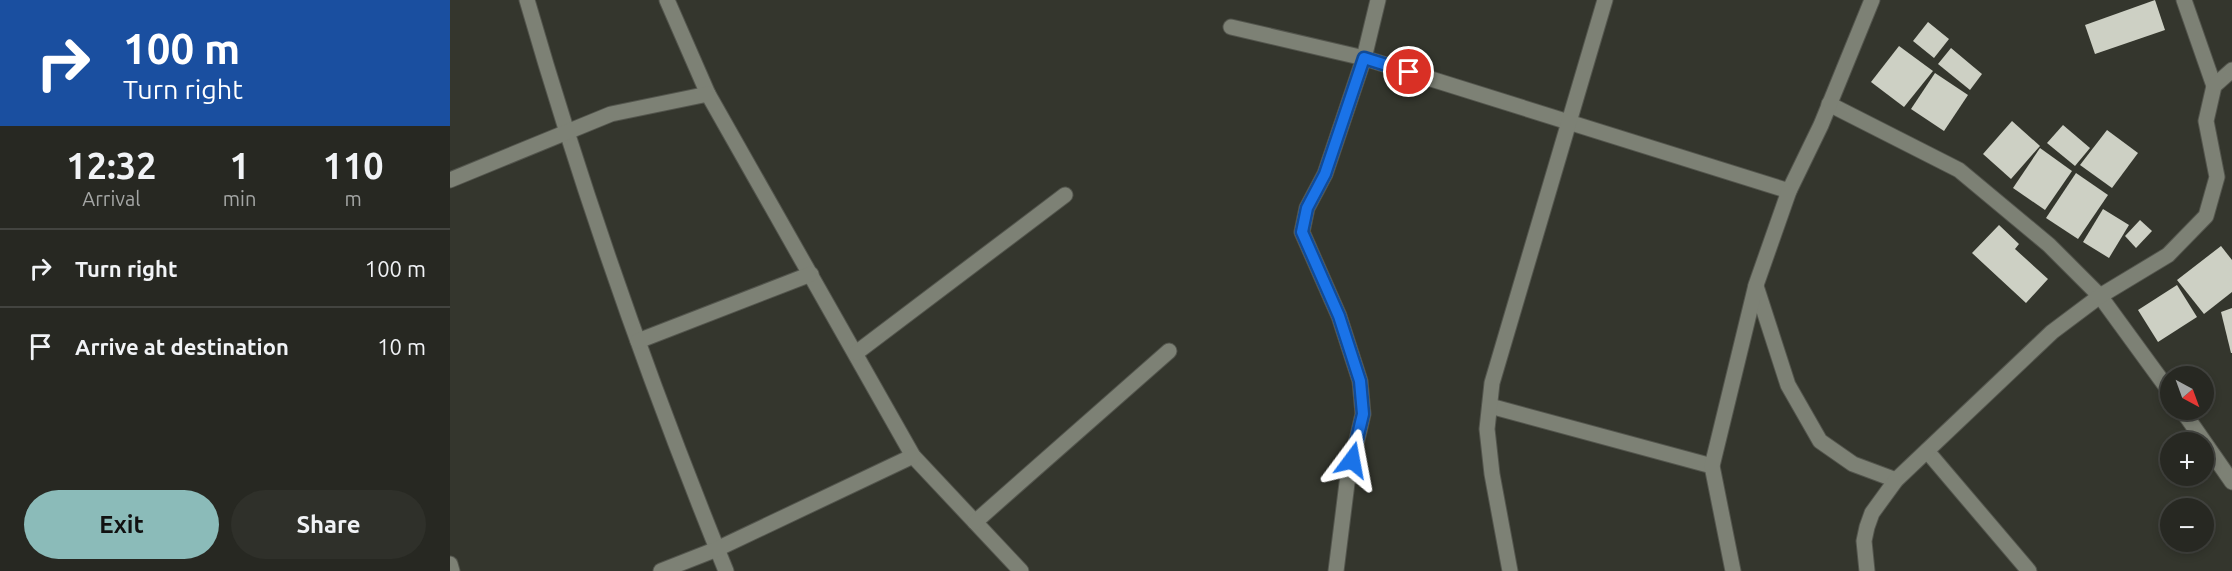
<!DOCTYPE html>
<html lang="en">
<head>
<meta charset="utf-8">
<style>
	body { margin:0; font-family:Ubuntu,sans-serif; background:#2f302a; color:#f1f3f6; height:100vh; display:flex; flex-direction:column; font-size:22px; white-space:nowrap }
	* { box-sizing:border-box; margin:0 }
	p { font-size:20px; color:#a4a6a5 }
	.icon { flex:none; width:33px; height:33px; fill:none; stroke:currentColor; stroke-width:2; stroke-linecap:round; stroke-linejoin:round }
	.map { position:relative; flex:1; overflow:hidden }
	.details { display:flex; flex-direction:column; background:#272822; width:450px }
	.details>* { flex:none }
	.banner { background:#1a4fa0; color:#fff; overflow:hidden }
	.needle { width:39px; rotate:139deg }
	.controls { position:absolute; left:1710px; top:366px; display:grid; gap:12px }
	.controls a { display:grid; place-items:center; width:54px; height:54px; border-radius:50%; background:#272822; box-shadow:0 3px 9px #0003,0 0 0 2px #434440; font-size:30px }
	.pin { position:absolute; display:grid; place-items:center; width:51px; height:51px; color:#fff; margin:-26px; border:3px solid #fff; border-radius:50%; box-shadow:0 2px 6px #0007 }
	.me { position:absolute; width:66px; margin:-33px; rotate:13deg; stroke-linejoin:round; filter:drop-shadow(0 0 4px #0008) }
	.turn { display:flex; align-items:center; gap:21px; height:126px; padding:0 24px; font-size:27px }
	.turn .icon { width:78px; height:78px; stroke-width:2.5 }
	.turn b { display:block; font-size:42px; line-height:51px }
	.eta { display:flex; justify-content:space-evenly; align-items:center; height:102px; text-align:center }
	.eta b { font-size:36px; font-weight:700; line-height:42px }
	.button { display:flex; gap:12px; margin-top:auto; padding:12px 24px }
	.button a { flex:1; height:69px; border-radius:36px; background:#8bbbb9; color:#111; font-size:24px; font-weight:700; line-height:69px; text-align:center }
	.button a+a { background:#2f302a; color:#f1f3f6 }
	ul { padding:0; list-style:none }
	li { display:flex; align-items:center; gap:18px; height:78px; padding:0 24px; border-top:2px solid #434440 }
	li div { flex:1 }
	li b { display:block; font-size:22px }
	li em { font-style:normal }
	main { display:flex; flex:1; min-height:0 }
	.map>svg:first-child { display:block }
	.building { fill:#cdd0c4 }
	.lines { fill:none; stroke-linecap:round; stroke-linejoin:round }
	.minor-casing { stroke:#53554d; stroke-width:17 }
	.minor { stroke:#7d8175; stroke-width:15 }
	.route-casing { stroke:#114b97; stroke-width:15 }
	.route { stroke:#1a73e8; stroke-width:10 }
</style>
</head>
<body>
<main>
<section class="details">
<div class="banner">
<div class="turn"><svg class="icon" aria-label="right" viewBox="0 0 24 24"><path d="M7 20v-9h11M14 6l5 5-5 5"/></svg><div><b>100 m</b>Turn right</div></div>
</div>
<div class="eta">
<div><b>12:32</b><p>Arrival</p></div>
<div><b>1</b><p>min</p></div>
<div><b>110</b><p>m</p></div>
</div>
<ul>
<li><svg class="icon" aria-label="right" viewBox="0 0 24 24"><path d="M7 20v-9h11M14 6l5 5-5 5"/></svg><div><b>Turn right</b></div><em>100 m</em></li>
<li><svg class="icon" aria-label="arrive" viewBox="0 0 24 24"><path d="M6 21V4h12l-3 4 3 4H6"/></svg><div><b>Arrive at destination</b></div><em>10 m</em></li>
</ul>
<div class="button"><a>Exit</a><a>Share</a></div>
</section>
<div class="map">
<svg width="1782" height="571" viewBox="0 0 1782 571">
	<rect width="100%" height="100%" fill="#34362d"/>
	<g class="building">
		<polygon points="1705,0 1715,30 1645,54 1635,25"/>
		<polygon points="1478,22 1499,39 1484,58 1463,41"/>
		<polygon points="1449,46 1483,71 1454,107 1421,82"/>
		<polygon points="1501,48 1532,74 1520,90 1488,64"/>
		<polygon points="1485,73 1518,95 1494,131 1461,109"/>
		<polygon points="1562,121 1590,146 1561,179 1533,154"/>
		<polygon points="1613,125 1640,148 1625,166 1597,143"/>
		<polygon points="1657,130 1688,153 1662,188 1630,165"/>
		<polygon points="1590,148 1622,171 1595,210 1563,188"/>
		<polygon points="1626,173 1658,195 1628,239 1596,218"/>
		<polygon points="1653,209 1679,225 1659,258 1633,242"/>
		<polygon points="1690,220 1702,231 1686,248 1675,236"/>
		<polygon points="1549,225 1569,244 1565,249 1598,279 1576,303 1522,253"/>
		<polygon points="1771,246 1782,260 1782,292 1754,314 1727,280"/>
		<polygon points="1727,285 1747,317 1708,342 1688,310"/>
		<polygon points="1782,308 1782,353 1781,353 1771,312"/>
	</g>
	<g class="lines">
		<defs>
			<g id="minor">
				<path d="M77 0C133 194 200 384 276 571"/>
				<polyline points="217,0 258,94"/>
				<polyline points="1734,0 1764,86"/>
				<polyline points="781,27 914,58 1339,191"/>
				<polyline points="1379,104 1509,170 1599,245 1650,296 1720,392"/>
				<polyline points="0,180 161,114 258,94 463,456 571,571"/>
				<polyline points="1306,286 1338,385 1370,441 1403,464 1446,480"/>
				<polyline points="188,341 361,274"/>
				<polyline points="406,353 615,195"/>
				<polyline points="1040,406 1262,466"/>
				<polyline points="1732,410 1782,482"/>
				<polyline points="1477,451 1579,571"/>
				<polyline points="525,522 719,351"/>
				<polyline points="0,564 2,571"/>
				<polyline points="211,571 267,549 463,456"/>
				<polyline points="886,571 897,483 913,414 910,381 889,316 852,232 857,208 875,174 914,58 928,0"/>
				<polyline points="1060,571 1042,474 1037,429 1042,383 1155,0"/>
				<polyline points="1283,571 1262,466 1306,285 1339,191 1371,125 1422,0"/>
				<polyline points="1417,571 1414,541 1417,527 1422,513 1446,480 1602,332 1650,296 1718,255 1756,216 1767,177 1756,121 1764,86 1782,70"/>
			</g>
		</defs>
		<use href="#minor" class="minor-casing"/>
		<use href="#minor" class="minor"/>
	</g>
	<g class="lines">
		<defs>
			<polyline id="route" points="902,460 913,414 910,381 889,316 852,232 857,208 875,174 914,58 959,72"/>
		</defs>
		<use href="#route" class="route-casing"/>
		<use href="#route" class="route"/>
	</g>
</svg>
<div class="controls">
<a><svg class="needle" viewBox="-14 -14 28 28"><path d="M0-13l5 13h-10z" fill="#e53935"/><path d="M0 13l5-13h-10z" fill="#a4a6a5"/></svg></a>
<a>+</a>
<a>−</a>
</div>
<div class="pin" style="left:959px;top:72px;background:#d93025"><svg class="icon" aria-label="arrive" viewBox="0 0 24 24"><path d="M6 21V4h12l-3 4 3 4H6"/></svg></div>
<svg class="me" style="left:902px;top:460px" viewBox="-20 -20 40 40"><path d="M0-17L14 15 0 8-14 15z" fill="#1a73e8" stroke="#fff" stroke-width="4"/></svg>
</div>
</main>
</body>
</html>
